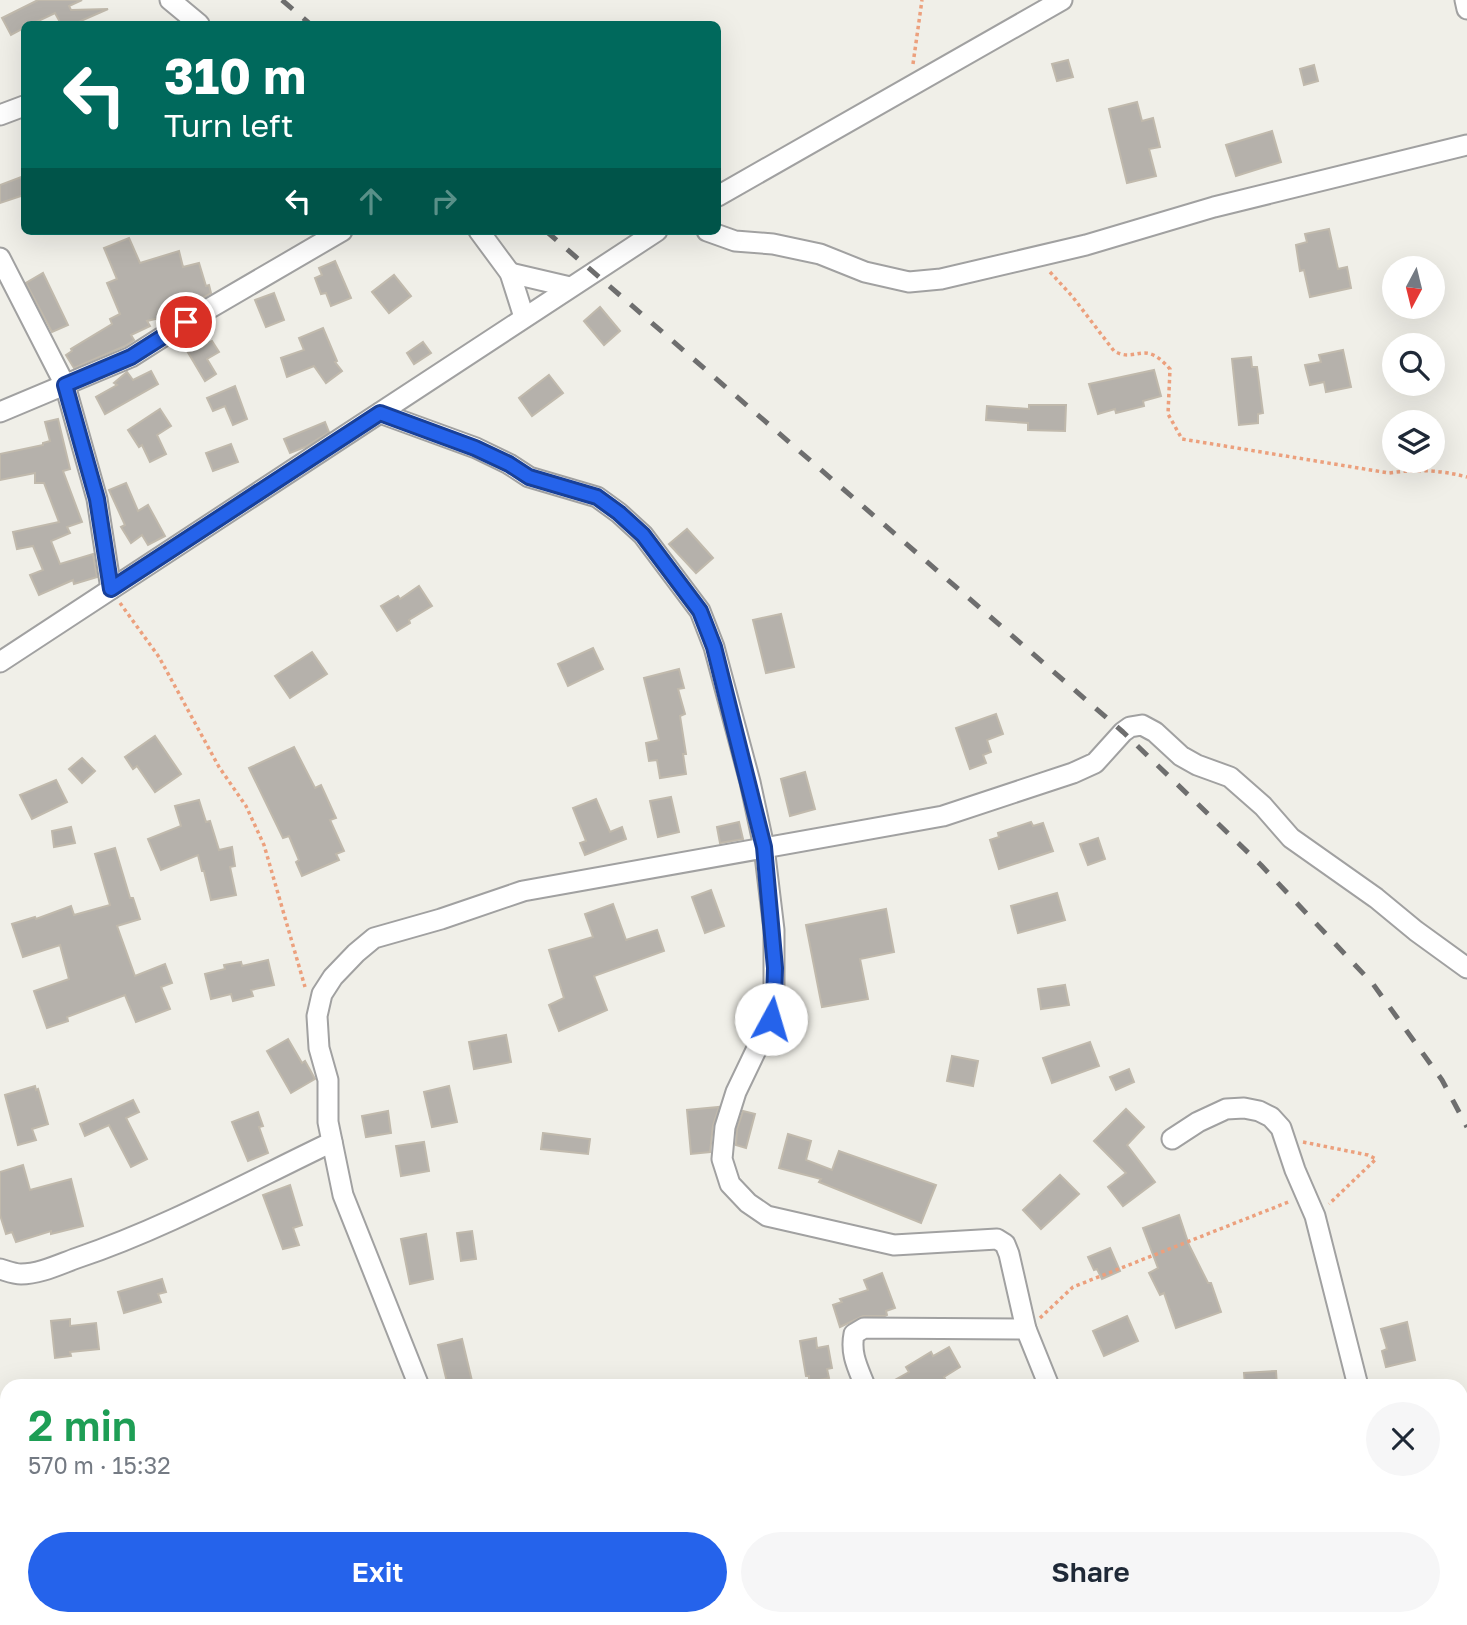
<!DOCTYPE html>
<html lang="en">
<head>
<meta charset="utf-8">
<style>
	body { margin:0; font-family:"Golos Text",sans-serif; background:#f6f6f7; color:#1f2937; height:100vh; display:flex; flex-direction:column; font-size:26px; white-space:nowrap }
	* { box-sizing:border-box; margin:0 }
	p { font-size:23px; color:#747a83 }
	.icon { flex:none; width:38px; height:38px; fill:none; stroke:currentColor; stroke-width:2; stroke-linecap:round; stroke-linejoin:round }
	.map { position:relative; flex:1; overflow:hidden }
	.side { position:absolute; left:0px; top:1379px; width:1468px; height:247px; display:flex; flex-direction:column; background:#fff; border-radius:21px 21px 0 0; box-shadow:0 7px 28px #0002 }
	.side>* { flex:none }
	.hud { position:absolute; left:21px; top:21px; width:700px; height:214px; border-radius:10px; box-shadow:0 7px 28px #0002; background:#00695c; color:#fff; overflow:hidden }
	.needle { width:46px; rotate:187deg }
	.buttons { position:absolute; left:1382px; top:256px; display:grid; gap:14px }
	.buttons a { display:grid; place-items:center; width:63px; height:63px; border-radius:50%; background:#fff; box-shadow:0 7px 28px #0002; font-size:35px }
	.pin { position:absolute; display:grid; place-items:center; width:60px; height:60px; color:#fff; margin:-30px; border:4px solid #fff; border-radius:50%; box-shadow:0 2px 7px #0007 }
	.me { position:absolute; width:77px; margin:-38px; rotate:6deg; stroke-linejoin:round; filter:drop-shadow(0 0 5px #0008) }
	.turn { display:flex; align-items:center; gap:24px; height:147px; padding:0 28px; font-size:32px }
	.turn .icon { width:91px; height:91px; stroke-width:2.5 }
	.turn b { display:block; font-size:49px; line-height:60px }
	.lanes { display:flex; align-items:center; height:66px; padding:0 28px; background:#0003; justify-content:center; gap:35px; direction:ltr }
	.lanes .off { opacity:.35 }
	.round { display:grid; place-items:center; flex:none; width:74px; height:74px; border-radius:37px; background:#f6f6f7 }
	.head { display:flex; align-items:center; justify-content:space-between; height:119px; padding:0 28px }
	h1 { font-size:42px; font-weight:600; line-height:52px; color:#1e9e55 }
	.action { display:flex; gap:14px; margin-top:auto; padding:14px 28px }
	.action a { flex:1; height:80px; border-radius:42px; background:#2563eb; color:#fff; font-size:28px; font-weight:600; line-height:80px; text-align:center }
	.action a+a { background:#f6f6f7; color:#1f2937 }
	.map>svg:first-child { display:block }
	.building { fill:#b5b1ab; stroke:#c0b9ac; stroke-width:2 }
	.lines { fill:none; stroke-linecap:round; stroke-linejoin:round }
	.minor-casing { stroke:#a1a1a1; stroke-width:23 }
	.path { stroke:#eca07d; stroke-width:3.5; stroke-dasharray:3.5 3.5; stroke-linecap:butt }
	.minor { stroke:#fff; stroke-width:19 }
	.rail { stroke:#6e6e6e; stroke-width:5; stroke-dasharray:14 14; stroke-linecap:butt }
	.route-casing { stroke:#184099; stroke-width:18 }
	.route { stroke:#2563eb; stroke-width:12 }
</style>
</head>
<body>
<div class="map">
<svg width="1467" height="1625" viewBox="0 0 1467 1625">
	<rect width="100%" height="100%" fill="#f0efe8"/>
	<g class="building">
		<polygon points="38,0 82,0 69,6 71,10 108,9 74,24 61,24 55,13 32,24 24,24 24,28 11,35 2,18"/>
		<polygon points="1068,60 1073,77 1057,81 1052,64"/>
		<polygon points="1314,65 1318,81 1304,85 1300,69"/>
		<polygon points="1137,102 1142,121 1153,118 1160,147 1149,149 1156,176 1127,183 1109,109"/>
		<polygon points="1272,131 1281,162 1236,176 1226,145"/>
		<polygon points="24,176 24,195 0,203 0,185"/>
		<polygon points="1329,229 1338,269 1347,267 1351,288 1310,297 1304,270 1300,271 1296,245 1307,242 1305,234"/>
		<polygon points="129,238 140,263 179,251 183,267 199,263 206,286 209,285 211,293 176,314 147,321 150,326 131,335 134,340 125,346 74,368 66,355 72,351 71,349 112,324 110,319 120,314 107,283 117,279 104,248"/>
		<polygon points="335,261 351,298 331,306 326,293 321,294 315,278 322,275 319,268"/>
		<polygon points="43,273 68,325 52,332 26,283"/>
		<polygon points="394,275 411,296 389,313 372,292"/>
		<polygon points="274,293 284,320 266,327 255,300"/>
		<polygon points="600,307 620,331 604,345 584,321"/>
		<polygon points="323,328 337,361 335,362 342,371 326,383 314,366 287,377 281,358 304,350 299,338"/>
		<polygon points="194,337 200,347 212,341 219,352 207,359 216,374 205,381 183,344"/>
		<polygon points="423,342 431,353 414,364 407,353"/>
		<polygon points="1343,350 1351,387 1326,392 1324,382 1310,385 1305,365 1321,362 1319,355"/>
		<polygon points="1251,357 1252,367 1257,367 1263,413 1258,414 1258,423 1239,425 1232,359"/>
		<polygon points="1154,370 1161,396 1143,401 1144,406 1116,413 1115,409 1098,414 1089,384"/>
		<polygon points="151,371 158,384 105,414 96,397 117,385 114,383 127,372 133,380"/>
		<polygon points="549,375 563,393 532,416 519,398"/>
		<polygon points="235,386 247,419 233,425 225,406 213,411 207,398"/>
		<polygon points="1029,405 1066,405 1065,431 1028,430 1028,423 986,420 987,406 1029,409"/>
		<polygon points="160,409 171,426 157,435 166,454 150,462 142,445 139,447 128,430"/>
		<polygon points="58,419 70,469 63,471 82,522 67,527 70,533 51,541 60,564 93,554 97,577 74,584 73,580 39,595 30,575 43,570 33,546 17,549 13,532 59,522 44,483 35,483 35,473 0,480 0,454 43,445 43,443 50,441 45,422"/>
		<polygon points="325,422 329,432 305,447 290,453 284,439"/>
		<polygon points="231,444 238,462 213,471 206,453"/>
		<polygon points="126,483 138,511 148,505 165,536 148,545 142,535 131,543 121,527 125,525 109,490"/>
		<polygon points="687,529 713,558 696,573 669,544"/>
		<polygon points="419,586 432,606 409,620 410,623 397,631 381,606 398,596 400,599"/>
		<polygon points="781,614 794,667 766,673 753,620"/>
		<polygon points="593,648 603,669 568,686 558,664"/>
		<polygon points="312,652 327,674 290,698 275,676"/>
		<polygon points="679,669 684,688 678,689 685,714 680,716 686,754 683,754 686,774 660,778 657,760 649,761 646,743 659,740 644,678"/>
		<polygon points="996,714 1003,734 987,740 991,752 983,755 986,763 970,769 956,728"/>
		<polygon points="155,736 181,774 155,792 137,766 133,769 125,757"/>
		<polygon points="294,747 315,788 321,785 336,818 330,820 344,851 336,854 339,860 302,876 296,862 299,860 289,836 283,838 249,768"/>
		<polygon points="82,758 95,771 82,783 69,769"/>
		<polygon points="805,772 815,809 790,816 781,779"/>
		<polygon points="56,780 67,802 32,819 20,795"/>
		<polygon points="671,797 679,832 658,837 650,801"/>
		<polygon points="596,799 610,832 622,827 626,839 585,855 580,843 586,841 573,808"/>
		<polygon points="199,800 206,822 210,821 219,850 232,847 235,866 230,867 236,895 211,900 204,871 202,871 198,855 161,870 148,839 181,826 175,806"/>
		<polygon points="739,822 743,839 720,843 717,827"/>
		<polygon points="1031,822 1033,826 1043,823 1053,851 999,869 990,840 999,837 998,833"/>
		<polygon points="71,827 75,843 54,847 52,831"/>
		<polygon points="1098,838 1105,859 1088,865 1080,844"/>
		<polygon points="115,848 130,898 133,898 140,919 117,926 135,976 165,964 172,983 161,987 170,1009 136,1022 125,995 67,1017 68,1021 47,1028 34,991 69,979 60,945 23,957 12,924 35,917 36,919 71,906 74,915 110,905 95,854"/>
		<polygon points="711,890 724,926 705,933 692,897"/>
		<polygon points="1057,893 1065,920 1018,933 1011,906"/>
		<polygon points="613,904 626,940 657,930 664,951 594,976 607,1010 559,1031 549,1005 564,998 549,950 593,937 585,914"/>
		<polygon points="886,909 894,952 860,959 868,999 822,1007 806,925"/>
		<polygon points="268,960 274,985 251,990 253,996 233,1001 231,994 211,999 205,974 225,969 224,965 241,962 242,966"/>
		<polygon points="1065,985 1069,1005 1041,1009 1038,989"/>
		<polygon points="506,1035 511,1062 474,1069 469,1042"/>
		<polygon points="288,1039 302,1063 305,1061 315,1079 291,1093 267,1051"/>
		<polygon points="1090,1042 1099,1066 1052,1083 1043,1058"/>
		<polygon points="952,1056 978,1061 973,1086 947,1081"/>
		<polygon points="1129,1069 1134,1082 1116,1090 1110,1077"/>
		<polygon points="35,1086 36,1090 38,1089 48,1124 32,1129 36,1140 18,1145 5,1095"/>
		<polygon points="449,1086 457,1122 432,1127 424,1092"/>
		<polygon points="133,1100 139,1112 126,1118 147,1159 131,1167 109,1125 85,1136 80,1124"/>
		<polygon points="719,1107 713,1126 710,1152 691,1154 687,1110"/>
		<polygon points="1126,1109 1144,1127 1127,1145 1155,1182 1123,1206 1108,1187 1126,1173 1094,1141"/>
		<polygon points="388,1111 391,1133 366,1137 362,1116"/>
		<polygon points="743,1111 755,1114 746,1148 736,1145 737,1129"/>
		<polygon points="258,1112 263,1126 259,1127 268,1153 248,1161 232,1122"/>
		<polygon points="543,1133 590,1139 588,1154 541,1149"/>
		<polygon points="788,1134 811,1141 806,1160 832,1170 839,1151 936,1185 921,1223 819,1182 821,1179 779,1168"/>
		<polygon points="424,1142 429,1171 401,1176 396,1146"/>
		<polygon points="23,1165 30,1190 71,1179 83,1226 51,1234 51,1231 16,1242 12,1232 6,1234 0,1215 0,1172"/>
		<polygon points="1060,1175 1079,1194 1041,1229 1023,1210"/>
		<polygon points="290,1185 302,1225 293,1228 299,1245 283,1249 263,1195"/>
		<polygon points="1179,1215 1189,1245 1208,1283 1211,1283 1221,1312 1176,1328 1164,1293 1160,1295 1149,1273 1158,1268 1143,1228"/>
		<polygon points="472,1231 476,1259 461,1261 457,1233"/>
		<polygon points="426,1234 433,1279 410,1284 401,1239"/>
		<polygon points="1110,1248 1120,1271 1102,1279 1097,1269 1094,1270 1088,1257"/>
		<polygon points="882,1273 895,1308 886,1311 887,1315 885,1316 863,1316 840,1327 833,1305 842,1302 840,1299 868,1290 864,1280"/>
		<polygon points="162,1279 166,1292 158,1294 161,1302 124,1313 118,1292"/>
		<polygon points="1127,1316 1138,1341 1104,1356 1093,1331"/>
		<polygon points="70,1319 70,1326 96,1323 99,1349 70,1352 71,1356 55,1358 51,1321"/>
		<polygon points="1407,1322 1415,1360 1386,1367 1382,1351 1387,1349 1381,1329"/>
		<polygon points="816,1338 817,1348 828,1346 832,1368 827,1369 829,1378 809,1382 809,1376 806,1376 800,1341"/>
		<polygon points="462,1339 472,1381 448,1386 438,1345"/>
		<polygon points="949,1347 960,1367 944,1377 949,1386 884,1386 909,1372 906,1367 931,1352 933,1356"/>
		<polygon points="1276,1371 1277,1386 1245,1386 1244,1373"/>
	</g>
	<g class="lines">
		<defs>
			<g id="minor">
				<polyline points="170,0 199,24"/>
				<polyline points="1465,0 1467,9"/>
				<polyline points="0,115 24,106"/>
				<polyline points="718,196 1062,0"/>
				<polyline points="479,231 510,273 524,317"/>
				<polyline points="707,231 735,241 773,244 820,254 865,272 909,282 941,279 1086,245 1214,207 1467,145"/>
				<polyline points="0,258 65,385 97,499 111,589"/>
				<polyline points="510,273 570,287"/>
				<polyline points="0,412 131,357 186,322 342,231"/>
				<polyline points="380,413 476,448 509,464 529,477 597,497 619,513 643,535 700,611 714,647 750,782 764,847 774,930 774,1001 771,1019 736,1092 725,1127 722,1159 730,1184 748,1203 767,1216 894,1245 997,1239 1005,1244 1009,1254 1026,1329"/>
				<polyline points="0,662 657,231"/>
				<polyline points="1172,1139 1198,1122 1226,1109 1244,1108 1259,1111 1271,1117 1281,1128 1295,1170 1315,1216 1358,1386"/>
				<path d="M0 1269C7 1271 14 1274 21 1274 40 1274 60 1264 77 1258 166 1228 248 1182 332 1142"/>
				<polyline points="419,1386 343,1195 328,1122 328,1080 319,1048 317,1016 322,994 333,977 356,953 374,938 441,919 523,891 943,816 1073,773 1095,763 1123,732 1130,727 1142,725 1155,732 1181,756 1197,765 1230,777 1263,806 1291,838 1376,898 1416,931 1467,968"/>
				<path d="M865 1386C858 1368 850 1354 854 1334L864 1328 1026 1329 1049 1386"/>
				<polyline points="0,1465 7,1461"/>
				<polyline points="162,1619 164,1625"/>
				<polyline points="517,1619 520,1625"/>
				<polyline points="1418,1619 1418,1625"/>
				<polyline points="190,1625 201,1619"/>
				<polyline points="954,1625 977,1619"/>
			</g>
		</defs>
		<use href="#minor" class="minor-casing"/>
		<g class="path">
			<polyline points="913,64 922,0"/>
			<path d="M1050 272 1072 296 1114 351C1137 364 1143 338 1170 369L1168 414 1182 439 1389 473C1417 469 1440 470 1467 477"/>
			<polyline points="120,603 159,657 219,767 246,806 264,845 305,987"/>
			<polyline points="1303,1142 1368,1155 1376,1159 1329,1204"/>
			<polyline points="1040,1318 1073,1287 1291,1201"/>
		</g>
		<use href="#minor" class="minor"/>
		<g class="rail">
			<polyline points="282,0 310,24"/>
			<polyline points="546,231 1123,732 1261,865 1373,984 1442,1080 1467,1127"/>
		</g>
	</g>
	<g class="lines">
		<defs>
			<polyline id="route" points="186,322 131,357 65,385 97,499 111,589 380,413 475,448 509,464 529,477 597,497 619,513 643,535 700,611 714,647 764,847 775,968 774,1001 771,1019"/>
		</defs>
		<use href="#route" class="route-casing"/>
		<use href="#route" class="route"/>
	</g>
</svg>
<div class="buttons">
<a><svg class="needle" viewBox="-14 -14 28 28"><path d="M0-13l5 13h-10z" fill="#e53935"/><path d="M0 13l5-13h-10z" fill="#747a83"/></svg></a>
<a><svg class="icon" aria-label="search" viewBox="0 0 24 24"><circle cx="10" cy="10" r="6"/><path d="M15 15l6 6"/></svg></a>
<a><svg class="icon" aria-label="layers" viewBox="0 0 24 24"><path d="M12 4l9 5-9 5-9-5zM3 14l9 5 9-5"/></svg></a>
</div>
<div class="pin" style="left:186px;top:322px;background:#d93025"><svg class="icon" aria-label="arrive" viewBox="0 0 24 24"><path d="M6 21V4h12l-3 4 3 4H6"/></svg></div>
<svg class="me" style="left:771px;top:1019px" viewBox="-20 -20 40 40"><circle r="19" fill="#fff"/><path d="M0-13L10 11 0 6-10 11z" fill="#2563eb"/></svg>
<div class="hud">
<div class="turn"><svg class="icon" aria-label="left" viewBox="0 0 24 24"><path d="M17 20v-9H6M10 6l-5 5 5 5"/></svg><div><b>310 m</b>Turn left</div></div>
<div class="lanes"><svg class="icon" aria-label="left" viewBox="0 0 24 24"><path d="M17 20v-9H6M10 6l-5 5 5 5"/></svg><svg class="icon off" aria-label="ahead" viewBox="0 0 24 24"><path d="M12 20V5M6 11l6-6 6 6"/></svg><svg class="icon off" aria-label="right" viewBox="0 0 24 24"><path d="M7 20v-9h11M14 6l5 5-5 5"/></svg></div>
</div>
<section class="side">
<div class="head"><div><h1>2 min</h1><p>570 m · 15:32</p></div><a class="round"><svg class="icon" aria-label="close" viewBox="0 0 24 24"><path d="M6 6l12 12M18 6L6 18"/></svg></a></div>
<div class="action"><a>Exit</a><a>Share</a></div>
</section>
</div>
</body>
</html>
